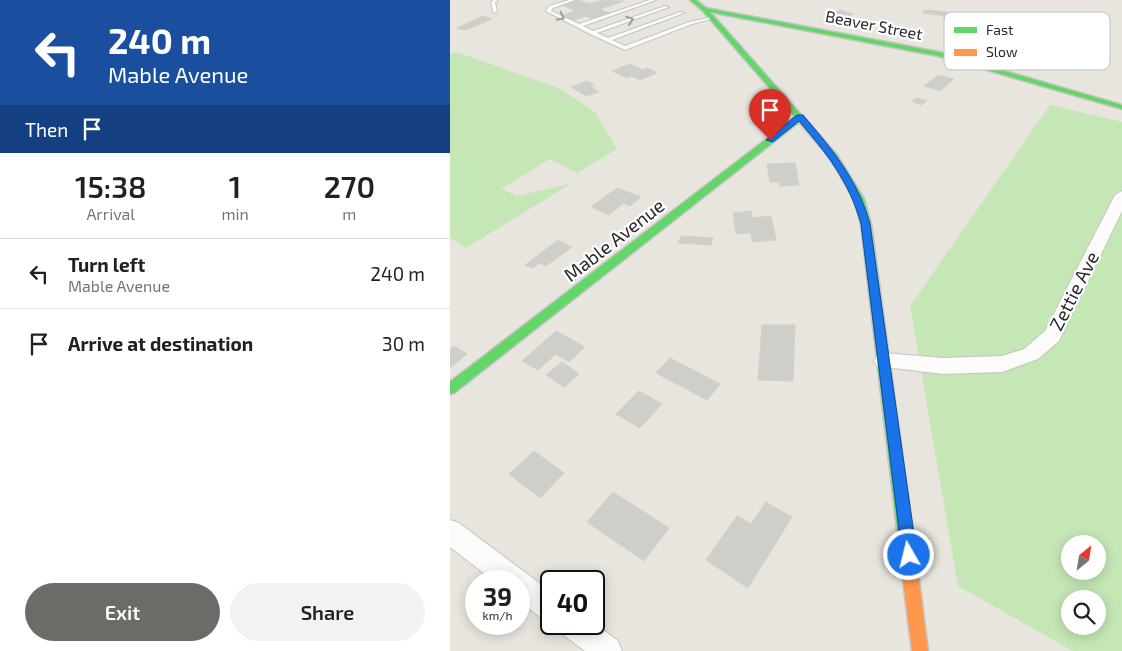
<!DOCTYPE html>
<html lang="en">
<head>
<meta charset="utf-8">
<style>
	body { margin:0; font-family:"Exo 2",sans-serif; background:#f2f2f2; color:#202124; height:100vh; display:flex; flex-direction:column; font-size:19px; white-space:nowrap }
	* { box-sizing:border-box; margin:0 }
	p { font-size:16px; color:#757577 }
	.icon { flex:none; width:28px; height:28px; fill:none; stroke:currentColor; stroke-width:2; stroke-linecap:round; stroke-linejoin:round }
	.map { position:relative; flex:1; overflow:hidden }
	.panel { display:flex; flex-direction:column; background:#fff; width:450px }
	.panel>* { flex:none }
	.hud { background:#1a4fa0; color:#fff; overflow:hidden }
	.needle { width:32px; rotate:30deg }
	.buttons { position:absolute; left:611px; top:535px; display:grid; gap:10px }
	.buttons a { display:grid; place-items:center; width:45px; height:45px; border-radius:50%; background:#fff; box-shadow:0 2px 12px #0003; font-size:25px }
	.speed { position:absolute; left:15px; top:570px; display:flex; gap:10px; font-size:25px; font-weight:700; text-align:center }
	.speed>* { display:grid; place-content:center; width:65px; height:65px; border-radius:50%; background:#fff; box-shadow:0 2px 12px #0003; line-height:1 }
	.speed small { font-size:12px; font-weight:400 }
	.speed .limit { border:2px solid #111; border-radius:8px; background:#fff; color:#111 }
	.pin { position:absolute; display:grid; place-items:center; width:42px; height:42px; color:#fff; margin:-51px -21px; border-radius:50% 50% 50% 0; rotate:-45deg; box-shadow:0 0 5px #0007 }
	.pin .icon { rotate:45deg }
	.me { position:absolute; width:55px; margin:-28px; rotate:352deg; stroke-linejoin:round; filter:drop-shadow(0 0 4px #0008) }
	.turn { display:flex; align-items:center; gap:18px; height:105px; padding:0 25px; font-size:22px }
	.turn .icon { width:65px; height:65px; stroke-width:2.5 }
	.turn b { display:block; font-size:35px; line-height:42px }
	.then { display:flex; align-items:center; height:48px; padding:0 25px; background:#0003; gap:10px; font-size:19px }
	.eta { display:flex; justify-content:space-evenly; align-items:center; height:85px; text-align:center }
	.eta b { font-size:30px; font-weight:600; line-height:35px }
	.action { display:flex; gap:10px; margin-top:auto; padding:10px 25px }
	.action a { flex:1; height:58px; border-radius:30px; background:#6c6b68; color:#fff; font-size:20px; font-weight:600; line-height:58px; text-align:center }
	.action a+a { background:#f2f2f2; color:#202124 }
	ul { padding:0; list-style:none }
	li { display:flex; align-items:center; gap:15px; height:70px; padding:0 25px; border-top:1px solid #e0e0e0 }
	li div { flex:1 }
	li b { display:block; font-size:19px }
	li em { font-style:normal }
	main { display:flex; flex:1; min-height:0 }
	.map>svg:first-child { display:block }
	.green { fill:#c5e6b5; fill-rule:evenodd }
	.building { fill:#d0cec9; stroke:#d3d0cb }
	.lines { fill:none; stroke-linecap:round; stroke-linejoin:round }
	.lane-casing { stroke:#c5c4c4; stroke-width:2 }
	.street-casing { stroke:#c5c4c4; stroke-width:2 }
	.fast-casing { stroke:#c5c4c4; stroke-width:3 }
	.slow-casing { stroke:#c5c4c4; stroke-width:3 }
	.lane { fill:#fcfbfa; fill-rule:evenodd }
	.street { fill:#fcfbfa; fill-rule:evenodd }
	.fast { fill:#63d668; fill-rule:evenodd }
	.slow { fill:#ff974d; fill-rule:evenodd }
	.oneway { stroke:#9d9c9c }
	.route { fill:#1a73e8; stroke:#114b97 }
	.labels { text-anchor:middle; stroke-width:4.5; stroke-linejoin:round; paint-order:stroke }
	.far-street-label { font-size:16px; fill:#292929; stroke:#fff }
	.street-label { font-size:19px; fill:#292929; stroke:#fff }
	.key { fill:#fff; stroke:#bfbfbf; stroke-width:1 }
	.key-label { font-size:14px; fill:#292929 }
</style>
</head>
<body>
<main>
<section class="panel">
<div class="hud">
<div class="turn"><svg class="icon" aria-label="left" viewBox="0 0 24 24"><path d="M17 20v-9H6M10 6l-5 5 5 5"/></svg><div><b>240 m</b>Mable Avenue</div></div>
<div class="then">Then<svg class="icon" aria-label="arrive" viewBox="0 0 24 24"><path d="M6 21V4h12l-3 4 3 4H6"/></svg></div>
</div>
<div class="eta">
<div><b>15:38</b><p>Arrival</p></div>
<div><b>1</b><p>min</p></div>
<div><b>270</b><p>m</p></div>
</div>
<ul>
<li><svg class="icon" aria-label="left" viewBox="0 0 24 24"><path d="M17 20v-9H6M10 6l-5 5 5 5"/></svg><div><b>Turn left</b><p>Mable Avenue</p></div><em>240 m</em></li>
<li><svg class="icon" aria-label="arrive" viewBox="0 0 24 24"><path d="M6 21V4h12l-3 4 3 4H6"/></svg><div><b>Arrive at destination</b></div><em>30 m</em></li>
</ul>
<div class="action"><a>Exit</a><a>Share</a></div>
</section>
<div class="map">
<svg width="672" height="651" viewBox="0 0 672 651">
	<rect width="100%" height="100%" fill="#e8e5de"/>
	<g class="green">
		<polygon points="6,52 109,88 145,112 167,149 127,173 100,159 51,189 67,196 122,183 16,248 0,238 0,54"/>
		<path d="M600 105 672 122V651H623L508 586 460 306ZM620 544H648V571H620ZM620 599H648V626H620Z"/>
	</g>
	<g class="building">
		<polygon points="129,0 139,4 152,0 174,1 150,9 159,13 142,19 135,16 124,20 114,15 125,11 113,5"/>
		<polygon points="390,10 403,14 397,18 383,14"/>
		<polygon points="474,10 497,12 496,16 473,13"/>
		<polygon points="33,16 42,19 16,30 7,28"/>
		<polygon points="180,64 193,70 197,68 207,73 190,80 181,76 177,78 162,71"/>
		<polygon points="488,75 504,79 490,91 474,86"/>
		<polygon points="137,81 144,85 141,87 149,92 136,96 121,87"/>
		<polygon points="467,98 477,101 471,105 462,101"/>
		<polygon points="345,163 349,185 330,186 329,182 320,182 317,164"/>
		<polygon points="167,188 191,197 180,206 174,203 159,215 141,207"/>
		<polygon points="301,211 303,218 321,216 326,240 302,242 301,233 286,234 283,213"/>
		<polygon points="231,236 263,238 261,245 228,243"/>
		<polygon points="108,240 122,247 96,266 89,263 82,268 75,265"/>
		<polygon points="312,325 345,325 343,381 308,380"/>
		<polygon points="106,331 135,347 119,362 106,354 88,370 72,361"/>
		<polygon points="4,346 17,354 0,368 0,349"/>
		<polygon points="220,358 270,384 257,400 206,373"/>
		<polygon points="112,362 129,374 114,387 96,375"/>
		<polygon points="189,391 212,404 190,428 166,414"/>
		<polygon points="84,451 114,473 90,498 59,474"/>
		<polygon points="163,492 219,528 194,561 137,522"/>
		<polygon points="316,502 342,517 298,588 256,560 287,516 301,524"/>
	</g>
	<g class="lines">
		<defs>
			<g id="lane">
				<polygon points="43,0 48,0 45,2 47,12 45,13 43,12 41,2"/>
				<polygon points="119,0 125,0 103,8 101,11 129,24 200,0 206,0 133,26 143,31 215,6 219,7 147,33 158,38 230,12 234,13 162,40 175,46 239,22 263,17 265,18 242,24 175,50 140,34 96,11 99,6"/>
			</g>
			<g id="street">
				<polygon points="672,191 672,211 609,341 588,359 552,372 493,374 427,366 424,361 427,356 434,353 493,358 552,356 574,349 595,331 665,195"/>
				<polygon points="0,520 9,523 101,592 101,621 91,618 69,600 69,581 44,581 0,547"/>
				<polygon points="144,623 168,641 172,651 135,651 112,634 108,624"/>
			</g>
			<polygon id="fast" points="240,0 246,0 256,8 489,52 672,105 672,109 488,56 260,12 387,155 414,199 421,224 469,580 467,586 461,588 455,586 453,580 411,224 404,199 380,158 349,122 4,393 0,394 0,382 345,117 252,10"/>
			<polygon id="slow" points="461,572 467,574 469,580 478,651 462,651 453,580 455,574"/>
		</defs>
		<use href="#lane" class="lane-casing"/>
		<use href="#street" class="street-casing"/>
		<use href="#fast" class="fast-casing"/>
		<use href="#slow" class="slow-casing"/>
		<use href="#lane" class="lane"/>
		<use href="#street" class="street"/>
		<use href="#fast" class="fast"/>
		<use href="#slow" class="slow"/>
	</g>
	<defs><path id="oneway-chevron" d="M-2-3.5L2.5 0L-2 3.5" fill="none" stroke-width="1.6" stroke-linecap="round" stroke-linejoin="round" transform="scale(1.25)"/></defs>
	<g class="oneway">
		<use href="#oneway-chevron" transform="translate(111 17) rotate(26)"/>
		<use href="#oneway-chevron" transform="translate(180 20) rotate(-19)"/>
	</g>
	<path class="route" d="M347 115H353C382 149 408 180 420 224L467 555 465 560 459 562 454 560 452 555 411 224C399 181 377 154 349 121L323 142 316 140Z"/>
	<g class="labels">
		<g class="far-street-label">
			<text transform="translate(424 25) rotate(11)" y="6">Beaver Street</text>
		</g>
		<g class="street-label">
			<text transform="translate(164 240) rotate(-38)" y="7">Mable Avenue</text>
			<text transform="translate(624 291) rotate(-63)" y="7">Zettie Ave</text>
		</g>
	</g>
	<rect x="494" y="12" width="166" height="58" rx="8" class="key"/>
	<rect x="504" y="27" width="23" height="6" fill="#63d668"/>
	<rect x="504" y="49" width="23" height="7" fill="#ff974d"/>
	<g class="key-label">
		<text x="536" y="35">Fast</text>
		<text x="536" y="57">Slow</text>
	</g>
</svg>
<div class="buttons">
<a><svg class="needle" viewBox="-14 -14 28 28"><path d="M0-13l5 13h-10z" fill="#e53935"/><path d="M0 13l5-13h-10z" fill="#757577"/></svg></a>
<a><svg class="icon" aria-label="search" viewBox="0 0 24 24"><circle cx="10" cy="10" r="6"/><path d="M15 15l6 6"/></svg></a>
</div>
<div class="speed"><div>39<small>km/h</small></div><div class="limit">40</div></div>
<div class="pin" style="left:320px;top:140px;background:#d93025"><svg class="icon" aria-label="arrive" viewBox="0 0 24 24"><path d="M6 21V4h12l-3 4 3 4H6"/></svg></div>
<svg class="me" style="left:459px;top:555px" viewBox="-20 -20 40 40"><circle r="17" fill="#1a73e8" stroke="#fff" stroke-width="3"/><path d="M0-11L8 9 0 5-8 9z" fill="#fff"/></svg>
</div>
</main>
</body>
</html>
